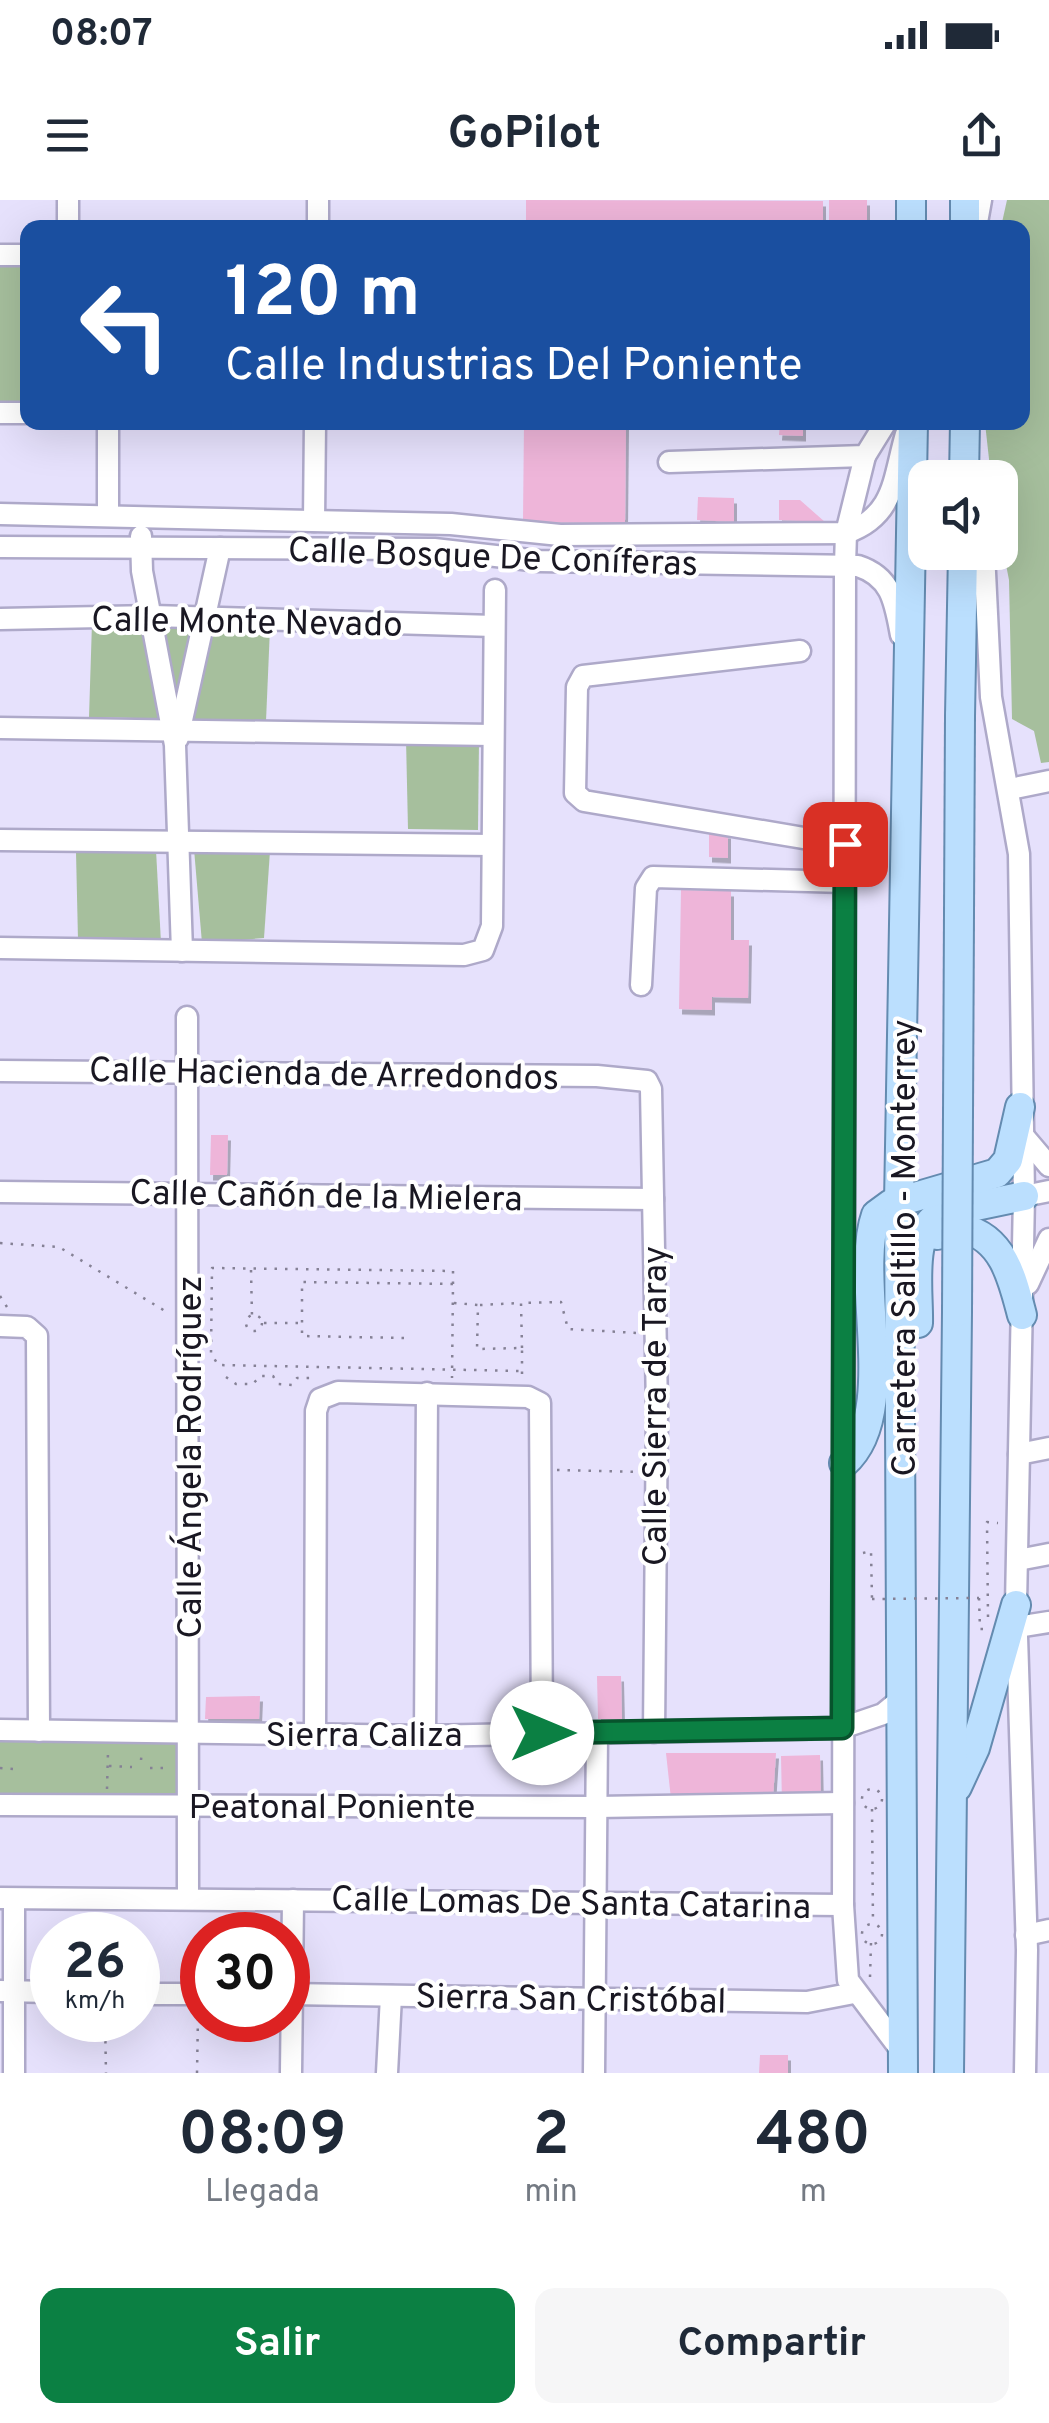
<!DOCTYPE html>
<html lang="es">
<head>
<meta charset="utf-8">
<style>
	body { margin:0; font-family:Overpass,sans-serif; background:#f6f6f7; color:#1f2937; height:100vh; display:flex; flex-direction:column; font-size:38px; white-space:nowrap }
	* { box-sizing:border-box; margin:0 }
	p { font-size:32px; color:#747a83 }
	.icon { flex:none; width:55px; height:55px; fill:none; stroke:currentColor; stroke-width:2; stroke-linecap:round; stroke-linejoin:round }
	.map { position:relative; height:1873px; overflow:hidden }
	.panel { display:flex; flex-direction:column; background:#fff; flex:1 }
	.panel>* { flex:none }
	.hud { position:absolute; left:20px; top:20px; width:1010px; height:210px; border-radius:20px; box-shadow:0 10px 40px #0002; background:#1a4fa0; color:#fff; overflow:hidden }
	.tools { position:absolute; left:908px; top:260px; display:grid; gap:20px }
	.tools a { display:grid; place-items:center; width:110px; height:110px; border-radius:20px; background:#fff; box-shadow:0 10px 40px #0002; font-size:50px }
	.speed { position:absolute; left:30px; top:1712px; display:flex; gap:20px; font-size:50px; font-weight:700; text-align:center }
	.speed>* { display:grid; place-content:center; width:130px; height:130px; border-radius:50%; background:#fff; box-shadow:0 10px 40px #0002; line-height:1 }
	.speed small { font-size:25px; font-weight:400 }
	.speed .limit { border:15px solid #d22; background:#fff; color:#111 }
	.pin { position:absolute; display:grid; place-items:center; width:85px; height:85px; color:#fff; margin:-42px; border-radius:20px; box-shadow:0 5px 15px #0006 }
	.me { position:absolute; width:110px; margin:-55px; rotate:90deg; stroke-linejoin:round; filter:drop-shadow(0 0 8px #0008) }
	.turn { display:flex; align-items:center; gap:35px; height:210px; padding:0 40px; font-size:45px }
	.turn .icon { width:130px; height:130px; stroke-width:2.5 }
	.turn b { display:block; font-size:70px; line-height:85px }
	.eta { display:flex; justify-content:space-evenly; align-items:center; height:170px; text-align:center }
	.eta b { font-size:60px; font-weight:700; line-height:70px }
	.cta { display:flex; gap:20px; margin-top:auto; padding:20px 40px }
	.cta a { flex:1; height:115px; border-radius:20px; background:#0b8043; color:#fff; font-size:40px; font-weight:700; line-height:115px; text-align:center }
	.cta a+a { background:#f6f6f7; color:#1f2937 }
	.status { display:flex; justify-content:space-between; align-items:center; height:70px; padding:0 50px; background:#fff; direction:ltr }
	.status svg { height:28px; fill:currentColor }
	header { display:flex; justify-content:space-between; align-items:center; height:130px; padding:0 40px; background:#fff; font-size:45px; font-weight:700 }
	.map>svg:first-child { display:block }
	.green { fill:#a6bf9d }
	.building { fill:#eeb5d9; filter:url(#shadow) }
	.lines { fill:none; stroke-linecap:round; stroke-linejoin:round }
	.minor-casing { stroke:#aea9c9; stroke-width:25 }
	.major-casing { stroke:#648bb0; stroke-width:32 }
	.path { stroke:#858195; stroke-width:2.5; stroke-dasharray:2.5 8; stroke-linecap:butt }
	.minor { stroke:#fff; stroke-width:20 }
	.major { stroke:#bbdffe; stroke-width:28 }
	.major-bridge-casing { stroke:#648bb0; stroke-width:32; stroke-linecap:butt }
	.path-bridge { stroke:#858195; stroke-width:2.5; stroke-dasharray:2.5 8; stroke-linecap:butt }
	.major-bridge { stroke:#bbdffe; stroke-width:28 }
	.route-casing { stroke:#07532c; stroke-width:25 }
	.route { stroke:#0b8043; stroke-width:18 }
	.labels { text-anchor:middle; stroke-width:8; stroke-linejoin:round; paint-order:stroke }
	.street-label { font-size:35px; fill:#191722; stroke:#fff }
</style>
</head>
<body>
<div class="status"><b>08:07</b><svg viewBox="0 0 49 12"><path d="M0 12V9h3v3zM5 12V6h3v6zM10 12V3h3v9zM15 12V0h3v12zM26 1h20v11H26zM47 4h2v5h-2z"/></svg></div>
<header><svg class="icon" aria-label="menu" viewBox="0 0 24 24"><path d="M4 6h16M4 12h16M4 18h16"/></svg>GoPilot<svg class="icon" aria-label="share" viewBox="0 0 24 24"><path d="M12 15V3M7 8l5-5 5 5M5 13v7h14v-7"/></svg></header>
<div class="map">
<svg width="1049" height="1873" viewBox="0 0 1049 1873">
	<defs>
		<filter id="shadow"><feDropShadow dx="3" dy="5.5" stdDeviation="0" flood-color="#0004"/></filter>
	</defs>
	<rect width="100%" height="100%" fill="#e6e1fc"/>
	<g class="green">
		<polygon points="1007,0 1049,0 1049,562 1041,563 1034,531 1012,519 1009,380 1000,334 1000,278 991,277 985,223 1022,222 1022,28 1001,27"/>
		<rect x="0" y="56" width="27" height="153"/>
		<polygon points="92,423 270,428 266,521 89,517"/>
		<polygon points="406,539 479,541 478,630 408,629"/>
		<polygon points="194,649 270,651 264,738 202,743"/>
		<polygon points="156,650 161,743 78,740 76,652"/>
		<polygon points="0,1528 194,1529 193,1607 0,1605"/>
	</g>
	<g class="building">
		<polygon points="526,0 823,1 823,28 526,28"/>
		<rect x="829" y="0" width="38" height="28"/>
		<polygon points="524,222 626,222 625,323 523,322"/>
		<polygon points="780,222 803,222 803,236 779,235"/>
		<polygon points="698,297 734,298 734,322 697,320"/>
		<polygon points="779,300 800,300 825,322 779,320"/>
		<polygon points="709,632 728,633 728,658 709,657"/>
		<polygon points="681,690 731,691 731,740 749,740 748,798 712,797 712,810 679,809"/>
		<polygon points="211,935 228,935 227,975 210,975"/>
		<polygon points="597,1476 621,1476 622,1519 598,1519"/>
		<polygon points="260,1496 259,1519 205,1519 206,1497"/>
		<polygon points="666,1553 776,1553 773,1598 671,1599"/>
		<polygon points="820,1555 821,1603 782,1604 781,1556"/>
		<polygon points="760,1855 788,1855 788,1873 759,1873"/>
	</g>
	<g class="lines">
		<defs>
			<g id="minor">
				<polyline points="68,0 68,28"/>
				<polyline points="318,28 318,0"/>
				<polyline points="976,28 981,0"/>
				<polyline points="0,55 28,55"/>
				<polyline points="0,213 28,213"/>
				<polyline points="108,222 108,315"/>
				<polyline points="865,256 846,333 845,365 843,1705 848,1780 903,1853"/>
				<polyline points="669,262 865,256 886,222"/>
				<path d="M0 314 451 324 560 335 846 333C895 316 893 279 906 234"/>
				<polyline points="314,321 315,222"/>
				<polyline points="141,336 142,371 175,545 182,751"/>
				<path d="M0 347 434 349 539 361 858 366C892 377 895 403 901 435"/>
				<polyline points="984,352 991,497 1019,654 1024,996 1016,1405 1027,1750 1025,1873"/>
				<polyline points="0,419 153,416 494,426"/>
				<polyline points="800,451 583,476 577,487 575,593 584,601 845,645"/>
				<polyline points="0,528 493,535"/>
				<polyline points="178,538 220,348"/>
				<polyline points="1010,589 1049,581"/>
				<polyline points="0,640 492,645"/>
				<polyline points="0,748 464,755 483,750 492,726 495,390"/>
				<polyline points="641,785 646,688 653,677 845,682"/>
				<polyline points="187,817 188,1697"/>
				<polyline points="0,871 597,876 647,881 651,889 657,1209 654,1532"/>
				<polyline points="1021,933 1049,966"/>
				<polyline points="0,992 653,999"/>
				<polyline points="1024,996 1049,991"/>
				<polyline points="1028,1084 1049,1039"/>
				<polyline points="0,1126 27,1127 37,1136 39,1531"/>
				<polyline points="1019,1254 1049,1248"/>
				<polyline points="1018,1360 1049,1354"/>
				<polyline points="1017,1427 1049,1422"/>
				<polyline points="0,1530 425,1536 842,1528 883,1514 900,1500"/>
				<polyline points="315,1535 316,1211 320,1199 338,1192 528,1197 540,1203 542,1533"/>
				<polyline points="425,1536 427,1193"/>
				<polyline points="0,1605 597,1607 843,1603"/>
				<polyline points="0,1698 843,1705"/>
				<polyline points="1026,1735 1049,1730"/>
				<polyline points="0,1791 52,1792"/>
				<polyline points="138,1794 202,1794"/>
				<polyline points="288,1794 807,1802 854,1793"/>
				<polyline points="14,1873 14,1699"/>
				<polyline points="291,1873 293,1700"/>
				<polyline points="387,1873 391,1796"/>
				<polyline points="594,1873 597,1534"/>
			</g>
			<g id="major">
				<polyline points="911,0 911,28"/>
				<polyline points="965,28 965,0"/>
				<polyline points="964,278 965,222"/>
				<polyline points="960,516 963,352"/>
				<path d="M937 1035 964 1029C1004 1038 1013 1081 1022 1115"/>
				<path d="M918 1123C919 1091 908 1029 942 1013L1024 996"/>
				<path d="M844 1263C901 1213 853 1080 876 1015L891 1004 997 973 1008 960 1020 907"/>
				<polyline points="957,1587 975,1548 1016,1405"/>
				<polyline points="903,1873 899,1003 913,222"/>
				<polyline points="949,1873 957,1112"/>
			</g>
		</defs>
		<use href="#minor" class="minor-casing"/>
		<use href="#major" class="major-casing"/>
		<g class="path">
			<polyline points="0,1043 59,1047 170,1114"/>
			<polyline points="251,1070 252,1116"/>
			<polyline points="453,1084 453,1071 212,1068 211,1153 218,1165 522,1171"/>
			<polyline points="0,1096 7,1107"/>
			<polyline points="454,1103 478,1105 477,1149 522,1148 522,1177"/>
			<polyline points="480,1105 521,1103"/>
			<circle cx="254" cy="1123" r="8"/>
			<polyline points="264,1123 301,1123"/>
			<polyline points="404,1138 302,1136 302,1082 453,1084 452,1178"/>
			<polyline points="522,1148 521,1103 561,1102 568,1129 637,1133"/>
			<polyline points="226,1177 236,1184 253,1184 260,1176 273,1176 278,1184 292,1185 297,1178 312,1178"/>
			<polyline points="557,1270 639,1272"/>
			<polyline points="863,1353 871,1351 872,1399"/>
			<polyline points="979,1398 980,1429 987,1429"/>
			<polyline points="988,1417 987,1322 998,1323"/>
			<polyline points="141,1560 142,1550"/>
			<polyline points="109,1566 132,1567"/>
			<polyline points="0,1568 13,1569"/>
			<polyline points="150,1568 168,1568"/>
			<polyline points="107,1589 108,1552"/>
			<circle cx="872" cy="1599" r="10"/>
			<polyline points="872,1609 873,1724"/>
			<circle cx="872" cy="1734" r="10"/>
			<polyline points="870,1777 871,1743"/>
			<polyline points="105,1820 106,1873"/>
			<polyline points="197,1873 198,1815"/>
		</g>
		<use href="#minor" class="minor"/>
		<use href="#major" class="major"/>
		<defs>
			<polyline id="major-bridge" points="957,1112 960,516"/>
		</defs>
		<use href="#major-bridge" class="major-bridge-casing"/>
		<polyline class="path-bridge" points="872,1399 979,1398"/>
		<use href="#major-bridge" class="major-bridge"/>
	</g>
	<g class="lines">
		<defs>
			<polyline id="route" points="542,1533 842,1528 845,644"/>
		</defs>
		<use href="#route" class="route-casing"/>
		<use href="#route" class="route"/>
	</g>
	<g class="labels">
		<g class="street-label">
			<text transform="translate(493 356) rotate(2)" y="12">Calle Bosque De Coníferas</text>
			<text transform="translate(247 421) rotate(1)" y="12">Calle Monte Nevado</text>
			<text transform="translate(324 873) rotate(1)" y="12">Calle Hacienda de Arredondos</text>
			<text transform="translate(326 995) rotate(1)" y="12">Calle Cañón de la Mielera</text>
			<text transform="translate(903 1048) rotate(-90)" y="12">Carretera Saltillo - Monterrey</text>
			<text transform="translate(654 1206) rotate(-90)" y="12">Calle Sierra de Taray</text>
			<text transform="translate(189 1257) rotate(-90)" y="12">Calle Ángela Rodríguez</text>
			<text x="364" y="1546">Sierra Caliza</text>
			<text x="332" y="1618">Peatonal Poniente</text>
			<text transform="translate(571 1702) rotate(1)" y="12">Calle Lomas De Santa Catarina</text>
			<text transform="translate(571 1798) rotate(1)" y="12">Sierra San Cristóbal</text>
		</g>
	</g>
</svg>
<div class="tools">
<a><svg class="icon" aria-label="sound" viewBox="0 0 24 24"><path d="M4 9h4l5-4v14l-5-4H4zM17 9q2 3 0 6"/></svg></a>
</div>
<div class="speed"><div>26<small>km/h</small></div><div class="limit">30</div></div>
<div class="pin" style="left:845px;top:644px;background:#d93025"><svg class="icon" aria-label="arrive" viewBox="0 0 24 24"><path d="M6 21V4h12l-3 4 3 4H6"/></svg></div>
<svg class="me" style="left:542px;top:1533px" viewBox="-20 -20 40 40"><circle r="19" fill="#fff"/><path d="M0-13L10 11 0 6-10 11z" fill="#0b8043"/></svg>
<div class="hud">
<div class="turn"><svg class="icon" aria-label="left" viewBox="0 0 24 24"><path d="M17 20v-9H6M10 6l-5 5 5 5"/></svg><div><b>120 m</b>Calle Industrias Del Poniente</div></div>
</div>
</div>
<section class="panel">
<div class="eta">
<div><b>08:09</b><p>Llegada</p></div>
<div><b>2</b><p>min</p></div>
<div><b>480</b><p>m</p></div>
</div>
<div class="cta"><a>Salir</a><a>Compartir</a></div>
</section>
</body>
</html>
